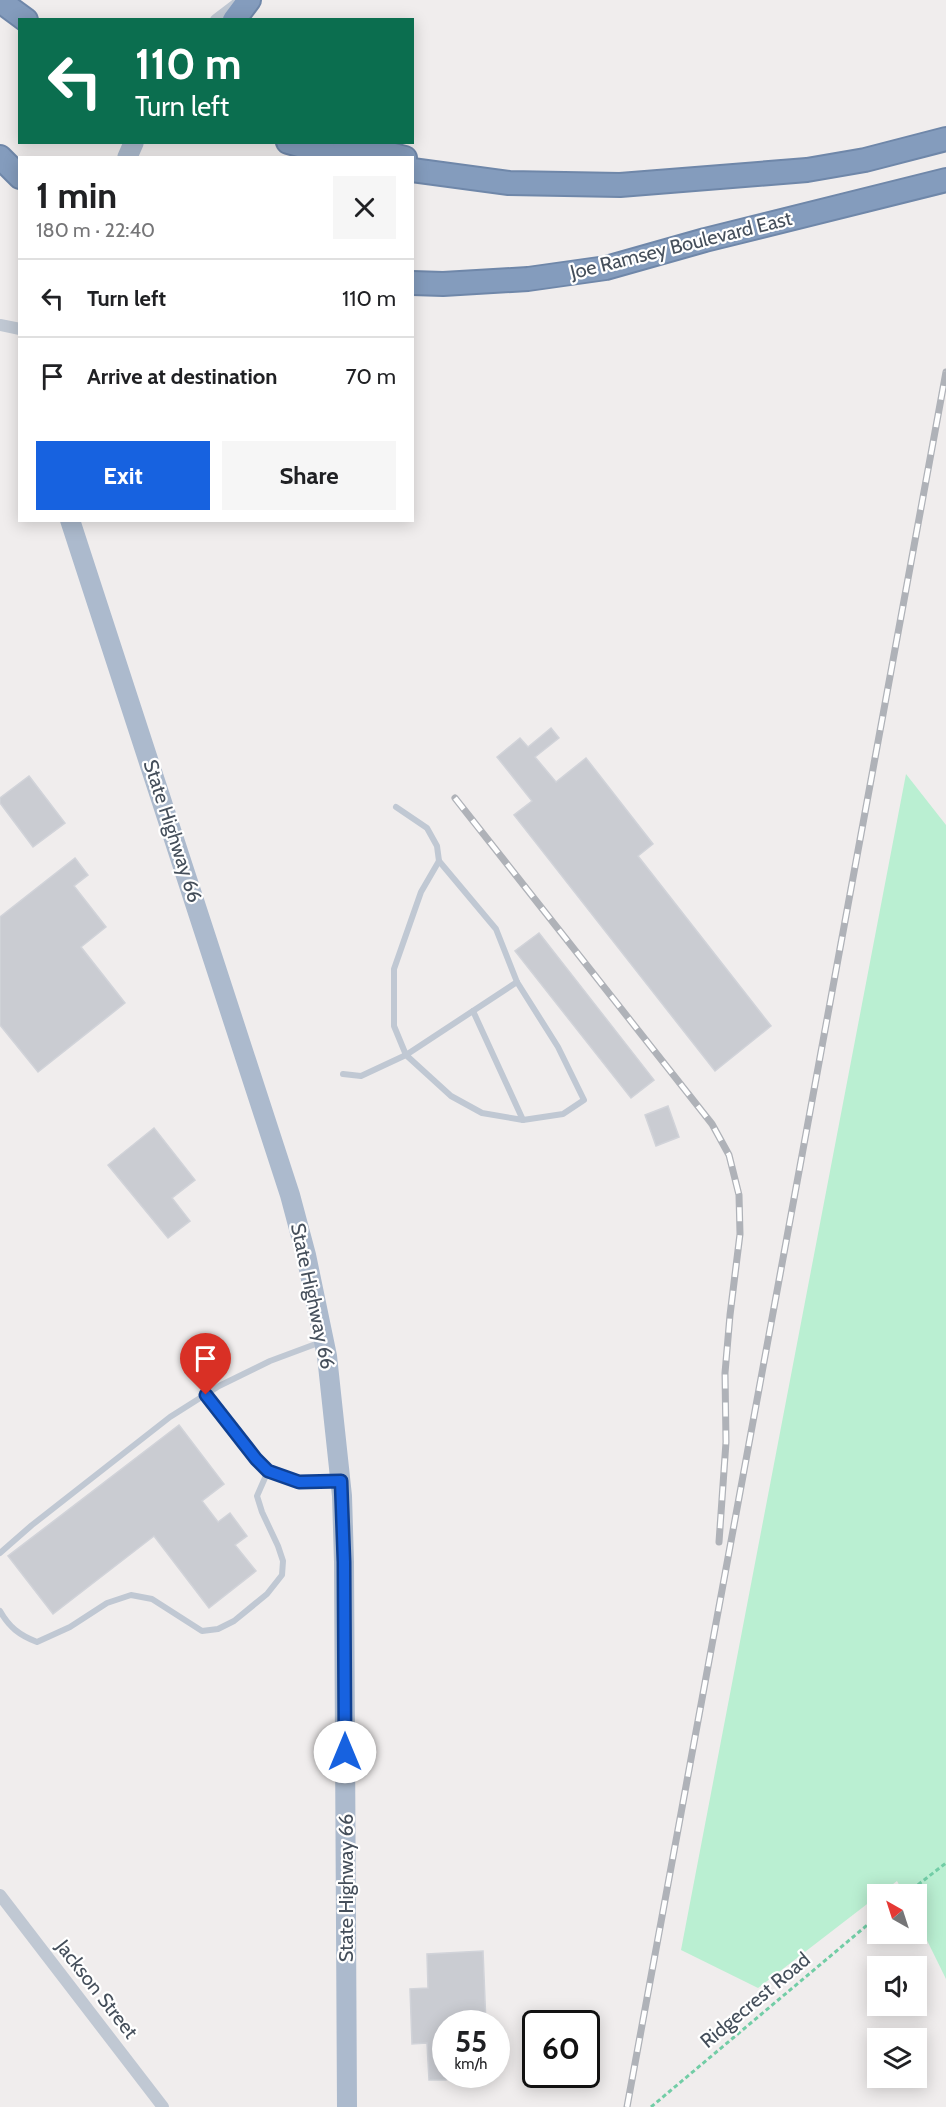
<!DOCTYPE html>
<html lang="en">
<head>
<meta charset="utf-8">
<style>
	body { margin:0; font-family:Cabin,sans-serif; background:#f6f6f6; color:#202124; height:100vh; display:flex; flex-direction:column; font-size:22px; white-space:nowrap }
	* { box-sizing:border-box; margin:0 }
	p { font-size:20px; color:#757577 }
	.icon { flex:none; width:33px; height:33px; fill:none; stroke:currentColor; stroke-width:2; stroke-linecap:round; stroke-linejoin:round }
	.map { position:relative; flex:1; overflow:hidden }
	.sheet { position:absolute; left:18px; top:156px; width:396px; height:366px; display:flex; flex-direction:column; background:#fff; border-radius:0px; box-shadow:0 3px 15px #0003 }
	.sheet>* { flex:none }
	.banner { position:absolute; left:18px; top:18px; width:396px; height:126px; border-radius:0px; box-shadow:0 3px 15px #0003; background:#0b6e4f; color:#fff; overflow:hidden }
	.needle { width:39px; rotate:321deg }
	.controls { position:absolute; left:867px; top:1884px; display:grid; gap:12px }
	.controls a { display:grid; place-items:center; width:60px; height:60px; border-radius:0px; background:#fff; box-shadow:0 3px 15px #0003; font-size:30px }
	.speed { position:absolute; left:432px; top:2010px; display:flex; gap:12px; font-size:30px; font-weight:700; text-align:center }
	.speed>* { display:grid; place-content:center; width:78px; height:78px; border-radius:50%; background:#fff; box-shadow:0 3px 15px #0003; line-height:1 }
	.speed small { font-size:15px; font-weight:400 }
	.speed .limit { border:3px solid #111; border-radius:9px; background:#fff; color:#111 }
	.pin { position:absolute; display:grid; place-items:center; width:51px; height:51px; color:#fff; margin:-62px -26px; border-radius:50% 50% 50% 0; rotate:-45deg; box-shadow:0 0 6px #0007 }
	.pin .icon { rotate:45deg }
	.me { position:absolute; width:66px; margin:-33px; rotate:0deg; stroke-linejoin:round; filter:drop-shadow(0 0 4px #0008) }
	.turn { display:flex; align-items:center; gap:21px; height:126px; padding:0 18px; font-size:27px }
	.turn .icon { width:78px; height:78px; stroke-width:2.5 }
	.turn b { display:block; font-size:42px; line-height:51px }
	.round { display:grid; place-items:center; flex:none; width:63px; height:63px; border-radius:0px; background:#f6f6f6 }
	.headline { display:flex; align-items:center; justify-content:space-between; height:102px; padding:0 18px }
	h1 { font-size:36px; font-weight:700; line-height:45px }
	.primary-button { display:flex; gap:12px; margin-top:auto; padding:12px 18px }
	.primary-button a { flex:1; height:69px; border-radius:0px; background:#1762e0; color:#fff; font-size:24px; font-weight:700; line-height:69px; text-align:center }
	.primary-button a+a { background:#f6f6f6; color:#202124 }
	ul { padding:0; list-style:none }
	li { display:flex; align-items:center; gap:18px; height:78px; padding:0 18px; border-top:2px solid #e0e0e0 }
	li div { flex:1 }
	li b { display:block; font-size:22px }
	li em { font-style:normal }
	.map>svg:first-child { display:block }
	.green { fill:#baefd2 }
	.building { fill:#caccd2; stroke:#d1d3d9; stroke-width:1.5 }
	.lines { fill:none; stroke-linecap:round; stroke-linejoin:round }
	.highway-casing { stroke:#6f87a9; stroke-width:26 }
	.path { stroke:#72cda6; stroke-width:3; stroke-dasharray:4.5 3; stroke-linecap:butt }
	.lane { stroke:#c0c8d3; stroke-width:6 }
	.street { stroke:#c0c8d3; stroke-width:12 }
	.primary { stroke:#acbacd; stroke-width:20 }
	.highway { stroke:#849cbd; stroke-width:22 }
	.rail-casing { stroke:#afb2b8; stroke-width:7 }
	.rail { stroke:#fff; stroke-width:4.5; stroke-dasharray:14; stroke-linecap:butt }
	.route-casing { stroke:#0f4092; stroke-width:15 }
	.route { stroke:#1762e0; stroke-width:10 }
	.labels { text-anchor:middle; stroke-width:4.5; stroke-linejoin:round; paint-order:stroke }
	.street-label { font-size:20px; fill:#454f5b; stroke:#fff }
</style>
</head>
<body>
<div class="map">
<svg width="946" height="2107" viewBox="0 0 946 2107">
	<rect width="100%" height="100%" fill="#f0eded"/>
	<polygon class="green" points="906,774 946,825 946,1979 917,1920 916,1894 904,1894 897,1881 758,1988 681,1950"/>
	<g class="building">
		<polygon points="551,728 559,738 535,757 556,782 586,758 653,844 638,856 771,1026 715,1071 514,815 532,801 497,757 520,738 528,747"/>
		<polygon points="29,776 65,823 33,847 0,803 0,798"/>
		<polygon points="75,858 88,875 74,886 106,927 81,947 125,1003 38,1072 0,1025 0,917"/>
		<polygon points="539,933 654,1080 631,1098 515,951"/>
		<polygon points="668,1106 679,1137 656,1146 645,1115"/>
		<polygon points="154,1128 195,1180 172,1198 190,1221 168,1238 108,1165"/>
		<polygon points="179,1425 224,1484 202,1501 218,1522 230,1513 247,1536 235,1545 256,1571 209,1608 154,1536 53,1614 8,1556"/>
		<polygon points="483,1951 486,2024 446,2024 446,2080 429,2080 427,2043 412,2044 410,1989 428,1988 427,1954"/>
	</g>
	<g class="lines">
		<defs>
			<g id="highway">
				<polyline points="0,1 26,20"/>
				<polyline points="234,20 249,0"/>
				<polyline points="288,142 345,158"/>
				<polyline points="344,142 405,158"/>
				<polyline points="0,157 20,177"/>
				<polyline points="412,170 509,183 620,185 807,170 865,160 946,139"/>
				<polyline points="412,283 443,284 528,279 606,268 705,240 946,180"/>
			</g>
		</defs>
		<use href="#highway" class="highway-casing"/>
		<g class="path">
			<polyline points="906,1894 946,1863"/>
			<polyline points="651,2107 878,1916"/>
		</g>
		<g class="lane">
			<polyline points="439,861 496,929 517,982"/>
			<polyline points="473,1011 523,1120"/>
			<polyline points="343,1074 361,1076 406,1055 517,982 558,1047 584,1100 563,1114 523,1120 482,1113 451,1096 406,1055 394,1026 394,969 421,892 439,861 437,846 427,828 396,807"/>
			<polyline points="206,1395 256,1459 268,1471 299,1482 338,1481"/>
			<polyline points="0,1553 32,1525 170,1417 219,1386 270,1361 321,1342"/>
			<path d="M0 1611C9 1627 19 1635 37 1642L70 1627 107 1603 131 1595 152 1599 202 1631 218 1629 234 1621 267 1594 282 1575 283 1561 278 1546 262 1512 257 1496 268 1471"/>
		</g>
		<g class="street">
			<polyline points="216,20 237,4"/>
			<polyline points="0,325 20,329"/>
			<polyline points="0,1895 163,2107"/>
		</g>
		<g class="primary">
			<polyline points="127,158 134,142"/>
			<polyline points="70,520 290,1195 306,1255 327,1356 342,1496 344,1562 347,2107"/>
		</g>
		<use href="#highway" class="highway"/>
		<defs>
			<g id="rail">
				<polyline points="455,798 712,1124 729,1155 739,1195 740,1234 730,1315 725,1373 726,1442 719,1542"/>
				<polyline points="627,2107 946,372"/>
			</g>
		</defs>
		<use href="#rail" class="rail-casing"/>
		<use href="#rail" class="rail"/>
	</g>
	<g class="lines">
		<defs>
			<polyline id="route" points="206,1395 256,1459 268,1471 299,1482 341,1481 344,1562 345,1752"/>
		</defs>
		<use href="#route" class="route-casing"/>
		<use href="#route" class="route"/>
	</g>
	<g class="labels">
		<g class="street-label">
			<text transform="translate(681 245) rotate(-14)" y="7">Joe Ramsey Boulevard East</text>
			<text transform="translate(173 831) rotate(72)" y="7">State Highway 66</text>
			<text transform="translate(313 1296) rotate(78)" y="7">State Highway 66</text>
			<text transform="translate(346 1888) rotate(-90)" y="7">State Highway 66</text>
			<text transform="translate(97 1989) rotate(52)" y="7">Jackson Street</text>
			<text transform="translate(755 2000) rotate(-40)" y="7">Ridgecrest Road</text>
		</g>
	</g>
</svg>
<div class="controls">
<a><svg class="needle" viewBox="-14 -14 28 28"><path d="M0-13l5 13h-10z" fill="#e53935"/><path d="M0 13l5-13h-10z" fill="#757577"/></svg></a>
<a><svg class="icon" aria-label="sound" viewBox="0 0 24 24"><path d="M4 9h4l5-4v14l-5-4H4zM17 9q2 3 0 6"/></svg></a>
<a><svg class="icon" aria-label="layers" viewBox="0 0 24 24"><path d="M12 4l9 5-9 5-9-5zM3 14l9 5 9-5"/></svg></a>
</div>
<div class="speed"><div>55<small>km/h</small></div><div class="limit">60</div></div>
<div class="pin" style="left:206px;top:1395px;background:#d93025"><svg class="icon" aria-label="arrive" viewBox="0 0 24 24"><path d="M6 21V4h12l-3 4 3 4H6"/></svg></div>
<svg class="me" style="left:345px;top:1752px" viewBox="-20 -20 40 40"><circle r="19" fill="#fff"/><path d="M0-13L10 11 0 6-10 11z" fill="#1762e0"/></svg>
<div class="banner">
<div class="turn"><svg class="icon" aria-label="left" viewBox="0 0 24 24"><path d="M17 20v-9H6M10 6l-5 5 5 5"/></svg><div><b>110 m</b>Turn left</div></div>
</div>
<section class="sheet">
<div class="headline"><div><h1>1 min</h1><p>180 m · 22:40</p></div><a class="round"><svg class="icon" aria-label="close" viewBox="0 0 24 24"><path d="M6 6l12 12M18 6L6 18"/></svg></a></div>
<ul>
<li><svg class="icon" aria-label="left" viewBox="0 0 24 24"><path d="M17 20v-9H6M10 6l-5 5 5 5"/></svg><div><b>Turn left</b></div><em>110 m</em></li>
<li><svg class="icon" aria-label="arrive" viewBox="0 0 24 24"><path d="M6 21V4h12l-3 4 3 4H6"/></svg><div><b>Arrive at destination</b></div><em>70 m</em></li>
</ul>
<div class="primary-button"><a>Exit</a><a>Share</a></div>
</section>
</div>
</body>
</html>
